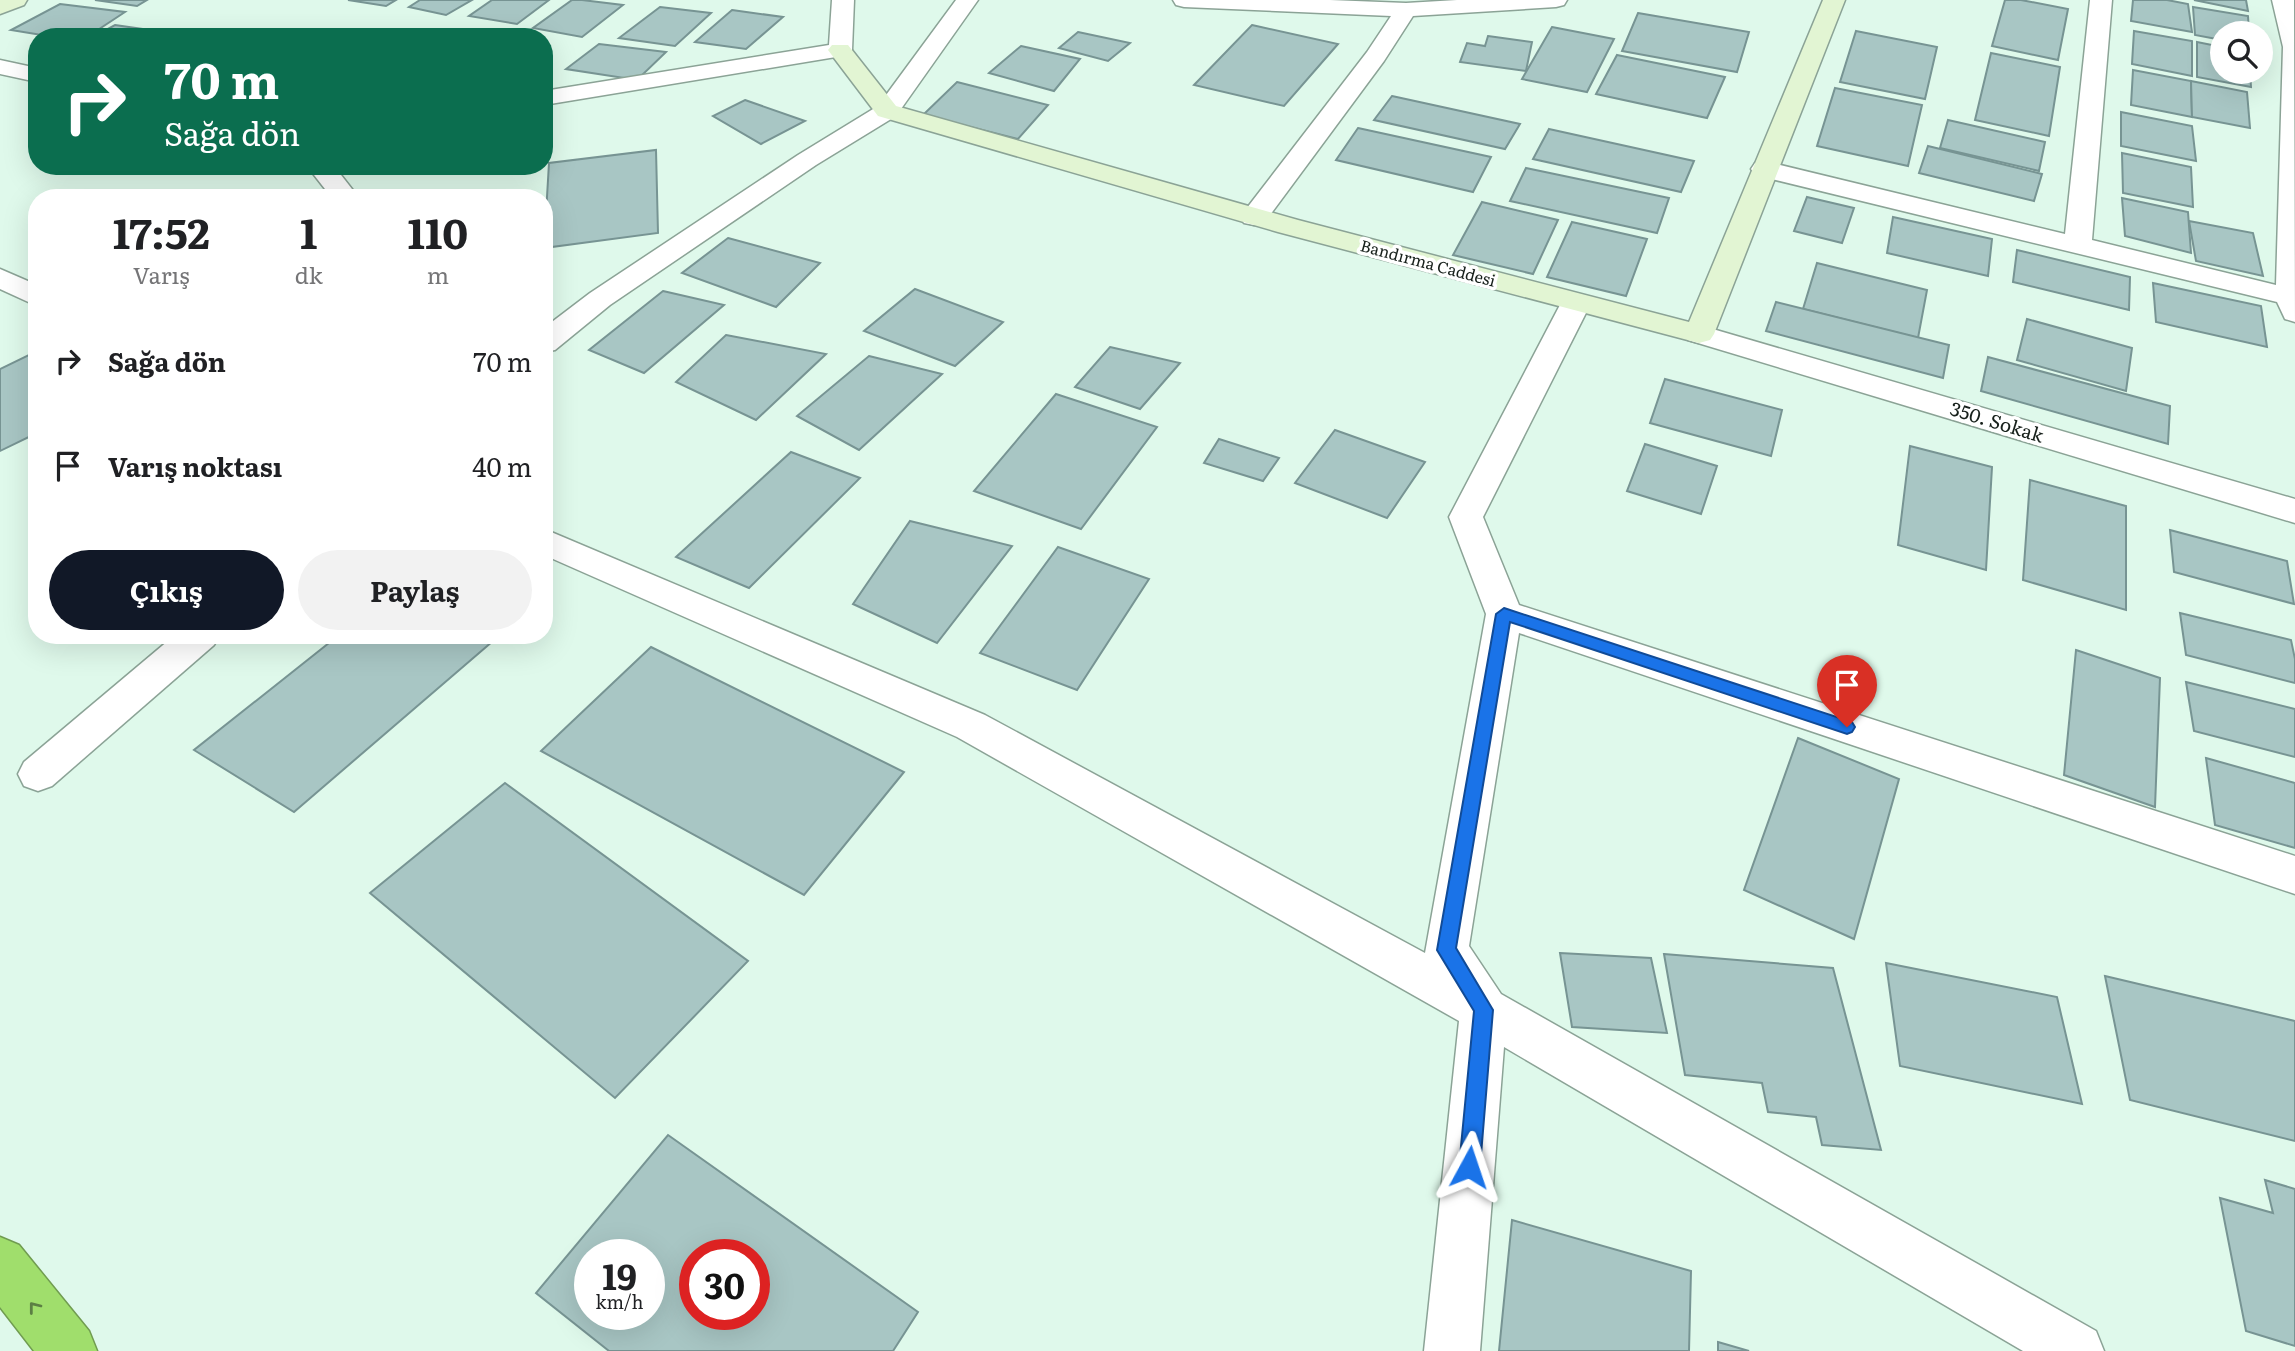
<!DOCTYPE html>
<html lang="tr">
<head>
<meta charset="utf-8">
<style>
	body { margin:0; font-family:Literata,serif; background:#f2f2f2; color:#202124; height:100vh; display:flex; flex-direction:column; font-size:26px; white-space:nowrap }
	* { box-sizing:border-box; margin:0 }
	p { font-size:23px; color:#757577 }
	.icon { flex:none; width:38px; height:38px; fill:none; stroke:currentColor; stroke-width:2; stroke-linecap:round; stroke-linejoin:round }
	.map { position:relative; flex:1; overflow:hidden }
	.side { position:absolute; left:28px; top:189px; width:525px; height:455px; display:flex; flex-direction:column; background:#fff; border-radius:28px; box-shadow:0 7px 28px #0002 }
	.side>* { flex:none }
	.top-card { position:absolute; left:28px; top:28px; width:525px; height:147px; border-radius:28px; box-shadow:0 7px 28px #0002; background:#0b6e4f; color:#fff; overflow:hidden }
	.fabs { position:absolute; left:2210px; top:21px; display:grid; gap:14px }
	.fabs a { display:grid; place-items:center; width:63px; height:63px; border-radius:50%; background:#fff; box-shadow:0 7px 28px #0002; font-size:35px }
	.speed { position:absolute; left:574px; top:1239px; display:flex; gap:14px; font-size:35px; font-weight:700; text-align:center }
	.speed>* { display:grid; place-content:center; width:91px; height:91px; border-radius:50%; background:#fff; box-shadow:0 7px 28px #0002; line-height:1 }
	.speed small { font-size:18px; font-weight:400 }
	.speed .limit { border:10px solid #d22; background:#fff; color:#111 }
	.pin { position:absolute; display:grid; place-items:center; width:60px; height:60px; color:#fff; margin:-72px -30px; border-radius:50% 50% 50% 0; rotate:-45deg; box-shadow:0 0 7px #0007 }
	.pin .icon { rotate:45deg }
	.me { position:absolute; width:77px; margin:-38px; rotate:5deg; stroke-linejoin:round; filter:drop-shadow(0 0 5px #0008) }
	.turn { display:flex; align-items:center; gap:24px; height:147px; padding:0 21px; font-size:32px }
	.turn .icon { width:91px; height:91px; stroke-width:2.5 }
	.turn b { display:block; font-size:49px; line-height:60px }
	.eta { display:flex; justify-content:space-evenly; align-items:center; height:119px; text-align:center }
	.eta b { font-size:42px; font-weight:700; line-height:49px }
	.button { display:flex; gap:14px; margin-top:auto; padding:14px 21px }
	.button a { flex:1; height:80px; border-radius:42px; background:#111827; color:#fff; font-size:28px; font-weight:700; line-height:80px; text-align:center }
	.button a+a { background:#f2f2f2; color:#202124 }
	ul { padding:0; list-style:none }
	li { display:flex; align-items:center; gap:21px; height:105px; padding:0 21px }
	li div { flex:1 }
	li b { display:block; font-size:26px }
	li em { font-style:normal }
	.map>svg:first-child { display:block }
	.building { fill:#a8c6c4; stroke:#779493; stroke-width:2; fill-rule:evenodd }
	.lines { fill:none; stroke-linecap:round; stroke-linejoin:round }
	.street-casing { stroke:#8ba396; stroke-width:3 }
	.secondary-casing { stroke:#8ba396; stroke-width:3 }
	.highway-casing { stroke:#709c50; stroke-width:3 }
	.street { fill:#fff; fill-rule:evenodd }
	.secondary { fill:#e2f5d3; fill-rule:evenodd }
	.highway { fill:#a0de6c; fill-rule:evenodd }
	.oneway { stroke:#5c7f44 }
	.route { fill:#1a73e8; stroke:#114b97; stroke-width:2 }
	.labels { text-anchor:middle; stroke-width:7; stroke-linejoin:round; paint-order:stroke }
	.far-street-label { font-size:16px; fill:#17201b; stroke:#fff }
	.street-label { font-size:19px; fill:#17201b; stroke:#fff }
</style>
</head>
<body>
<div class="map">
<svg width="2295" height="1351" viewBox="0 0 2295 1351">
	<rect width="100%" height="100%" fill="#dff9eb"/>
	<g class="building">
		<polygon points="95,0 147,0 137,6"/>
		<polygon points="348,0 396,0 386,6"/>
		<polygon points="420,0 472,0 446,15 409,7"/>
		<polygon points="492,0 549,0 517,24 469,16"/>
		<polygon points="572,0 582,0 623,5 582,37 533,28"/>
		<polygon points="2005,0 2021,0 2068,9 2058,60 1992,46"/>
		<polygon points="2133,0 2167,0 2188,4 2192,32 2131,21"/>
		<polygon points="2194,0 2246,0 2248,11"/>
		<polygon points="60,4 125,12 87,37 54,37 11,30"/>
		<polygon points="660,7 711,13 675,46 619,38"/>
		<polygon points="2193,7 2248,16 2249,33 2222,33 2222,40 2195,35"/>
		<polygon points="732,10 783,17 746,49 695,42"/>
		<polygon points="1638,13 1749,32 1737,72 1622,51"/>
		<polygon points="115,25 163,32 156,37 93,37"/>
		<polygon points="1252,25 1338,44 1284,106 1194,85"/>
		<polygon points="1552,27 1614,39 1587,92 1522,79"/>
		<polygon points="1856,31 1937,47 1925,99 1840,82"/>
		<polygon points="2134,31 2192,41 2192,76 2132,64"/>
		<polygon points="1078,32 1130,43 1108,61 1059,48"/>
		<polygon points="1488,36 1532,42 1526,71 1460,62 1467,43 1485,46"/>
		<polygon points="2197,42 2222,47 2222,72 2250,72 2251,87 2197,77"/>
		<polygon points="599,44 666,52 637,80 566,69"/>
		<polygon points="1021,46 1080,59 1054,91 989,73"/>
		<polygon points="1991,53 2060,67 2049,136 1975,120"/>
		<polygon points="1617,55 1725,77 1707,118 1596,94"/>
		<polygon points="2133,70 2191,81 2192,117 2131,105"/>
		<polygon points="2191,81 2247,92 2250,128 2192,117"/>
		<polygon points="957,82 1048,105 1018,139 923,115"/>
		<polygon points="1835,88 1922,105 1908,166 1817,146"/>
		<polygon points="1392,96 1520,124 1505,149 1374,120"/>
		<polygon points="745,100 805,121 761,144 713,116"/>
		<polygon points="2121,112 2192,126 2196,161 2121,146"/>
		<polygon points="1948,120 2045,142 2039,171 1940,148"/>
		<polygon points="1358,128 1491,157 1473,192 1336,160"/>
		<polygon points="1549,129 1694,161 1681,192 1533,159"/>
		<polygon points="1928,146 2042,174 2034,201 1919,173"/>
		<polygon points="656,150 658,233 544,248 549,163"/>
		<polygon points="2122,153 2191,167 2193,207 2123,193"/>
		<polygon points="1526,168 1669,198 1657,233 1510,201"/>
		<polygon points="1807,197 1854,208 1842,243 1794,231"/>
		<polygon points="2122,198 2188,212 2191,253 2125,236"/>
		<polygon points="1482,202 1558,220 1533,274 1453,255"/>
		<polygon points="1893,217 1992,239 1988,276 1887,253"/>
		<polygon points="2189,221 2253,233 2263,276 2196,261"/>
		<polygon points="1572,222 1647,239 1626,296 1547,277"/>
		<polygon points="728,238 820,263 776,307 682,273"/>
		<polygon points="2017,250 2130,277 2129,310 2013,282"/>
		<polygon points="1817,263 1927,290 1918,338 1803,309"/>
		<polygon points="2153,283 2261,306 2267,347 2156,322"/>
		<polygon points="915,289 1003,322 955,366 864,331"/>
		<polygon points="663,291 724,305 644,373 589,350"/>
		<polygon points="1776,302 1949,345 1943,378 1766,331"/>
		<polygon points="2027,319 2132,348 2126,391 2017,360"/>
		<polygon points="726,335 826,354 756,420 676,382"/>
		<polygon points="1110,347 1180,363 1140,409 1075,387"/>
		<polygon points="37,351 37,433 0,451 0,369"/>
		<polygon points="869,356 942,374 859,450 797,416"/>
		<polygon points="1988,357 2170,406 2168,444 1981,391"/>
		<polygon points="1665,379 1782,410 1771,456 1650,423"/>
		<polygon points="1056,394 1157,427 1081,529 974,491"/>
		<polygon points="1335,430 1425,462 1387,518 1295,483"/>
		<polygon points="1219,439 1279,458 1263,481 1204,463"/>
		<polygon points="1645,444 1717,466 1701,514 1627,491"/>
		<polygon points="1910,446 1992,467 1986,570 1898,545"/>
		<polygon points="791,452 860,478 749,588 676,557"/>
		<polygon points="2030,480 2126,506 2126,610 2023,580"/>
		<polygon points="910,521 1012,546 937,643 853,604"/>
		<polygon points="2170,530 2287,561 2294,604 2174,572"/>
		<polygon points="1058,547 1149,579 1077,690 980,653"/>
		<polygon points="2180,613 2291,640 2295,659 2295,683 2186,655"/>
		<polygon points="339,635 500,635 294,812 194,750"/>
		<polygon points="651,647 904,772 804,895 541,751"/>
		<polygon points="2076,650 2160,678 2155,807 2064,775"/>
		<polygon points="2186,682 2295,709 2295,757 2194,731"/>
		<polygon points="1798,738 1899,779 1854,939 1744,890"/>
		<polygon points="2206,758 2295,783 2295,848 2215,825"/>
		<polygon points="505,783 748,961 615,1098 370,893"/>
		<polygon points="1560,953 1651,958 1667,1033 1572,1027"/>
		<polygon points="1664,954 1833,968 1881,1150 1822,1145 1816,1117 1768,1112 1762,1083 1685,1075"/>
		<polygon points="1886,963 2057,997 2082,1104 1900,1066"/>
		<polygon points="2105,976 2295,1021 2295,1141 2130,1100"/>
		<path d="M668 1135 918 1312 893 1351H609L536 1293ZM590 1255H649V1314H590ZM695 1255H754V1314H695Z"/>
		<polygon points="2265,1180 2295,1189 2295,1346 2246,1331 2220,1198 2273,1213"/>
		<polygon points="1512,1220 1691,1271 1689,1351 1499,1351"/>
		<polygon points="1718,1342 1749,1351 1718,1351"/>
	</g>
	<g class="lines">
		<defs>
			<g id="street">
				<polygon points="832,0 854,0 852,50 848,55 544,105 544,91 829,45"/>
				<polygon points="956,0 978,0 896,116 816,165 610,305 555,350 544,352 544,328 590,293 798,155 878,106"/>
				<polygon points="1173,0 1330,0 1406,3 1457,0 1567,0 1564,5 1556,7 1413,16 1384,61 1264,223 1254,225 1244,223 1240,217 1367,52 1391,16 1184,7 1176,5"/>
				<polygon points="2090,0 2112,0 2092,240 2276,285 2283,47 2272,0 2294,0 2295,322 2285,319 2277,302 1755,175 1751,169 1755,163 1764,161 2065,234"/>
				<polygon points="0,60 37,68 37,82 0,74"/>
				<polygon points="307,166 334,166 359,198 332,198"/>
				<polygon points="0,269 37,285 37,306 0,289"/>
				<polygon points="1576,294 1586,297 1591,303 1483,517 1519,605 2295,856 2295,894 1519,633 1469,946 1501,994 2096,1331 2104,1351 2023,1351 1504,1047 1480,1351 1424,1351 1459,1021 957,737 544,555 544,529 985,715 1425,953 1486,614 1449,517 1561,303 1566,297"/>
				<polygon points="1699,325 2295,499 2295,523 1688,340 1684,334 1688,328"/>
				<polygon points="175,635 220,635 214,645 52,786 38,791 24,786 18,774 24,762"/>
			</g>
			<g id="secondary">
				<polygon points="0,0 27,0 24,5 0,14"/>
				<polygon points="1823,0 1845,0 1714,334 1710,340 1699,343 1278,232 878,116 828,50 832,45 848,45 896,106 1298,220 1689,322"/>
			</g>
			<polygon id="highway" points="0,1237 19,1245 89,1331 97,1351 34,1351 0,1307"/>
		</defs>
		<use href="#street" class="street-casing"/>
		<use href="#secondary" class="secondary-casing"/>
		<use href="#highway" class="highway-casing"/>
		<use href="#street" class="street"/>
		<use href="#secondary" class="secondary"/>
		<use href="#highway" class="highway"/>
	</g>
	<defs><path id="oneway-chevron" d="M-2-3.5L2.5 0L-2 3.5" fill="none" stroke-width="1.6" stroke-linecap="round" stroke-linejoin="round" transform="scale(1.75)"/></defs>
	<use class="oneway" href="#oneway-chevron" transform="translate(34 1307) rotate(-128)"/>
	<polygon class="route" points="1504,608 1852,722 1855,727 1852,732 1847,734 1510,622 1456,948 1493,1010 1480,1167 1477,1175 1469,1178 1462,1175 1459,1167 1474,1011 1437,950 1496,614"/>
	<g class="labels">
		<g class="far-street-label">
			<text transform="translate(1428 263) rotate(15)" y="6">Bandırma Caddesi</text>
		</g>
		<g class="street-label">
			<text transform="translate(1997 422) rotate(17)" y="7">350. Sokak</text>
		</g>
	</g>
</svg>
<div class="fabs">
<a><svg class="icon" aria-label="search" viewBox="0 0 24 24"><circle cx="10" cy="10" r="6"/><path d="M15 15l6 6"/></svg></a>
</div>
<div class="speed"><div>19<small>km/h</small></div><div class="limit">30</div></div>
<div class="pin" style="left:1847px;top:727px;background:#d93025"><svg class="icon" aria-label="arrive" viewBox="0 0 24 24"><path d="M6 21V4h12l-3 4 3 4H6"/></svg></div>
<svg class="me" style="left:1469px;top:1167px" viewBox="-20 -20 40 40"><path d="M0-17L14 15 0 8-14 15z" fill="#1a73e8" stroke="#fff" stroke-width="4"/></svg>
<div class="top-card">
<div class="turn"><svg class="icon" aria-label="right" viewBox="0 0 24 24"><path d="M7 20v-9h11M14 6l5 5-5 5"/></svg><div><b>70 m</b>Sağa dön</div></div>
</div>
<section class="side">
<div class="eta">
<div><b>17:52</b><p>Varış</p></div>
<div><b>1</b><p>dk</p></div>
<div><b>110</b><p>m</p></div>
</div>
<ul>
<li><svg class="icon" aria-label="right" viewBox="0 0 24 24"><path d="M7 20v-9h11M14 6l5 5-5 5"/></svg><div><b>Sağa dön</b></div><em>70 m</em></li>
<li><svg class="icon" aria-label="arrive" viewBox="0 0 24 24"><path d="M6 21V4h12l-3 4 3 4H6"/></svg><div><b>Varış noktası</b></div><em>40 m</em></li>
</ul>
<div class="button"><a>Çıkış</a><a>Paylaş</a></div>
</section>
</div>
</body>
</html>
